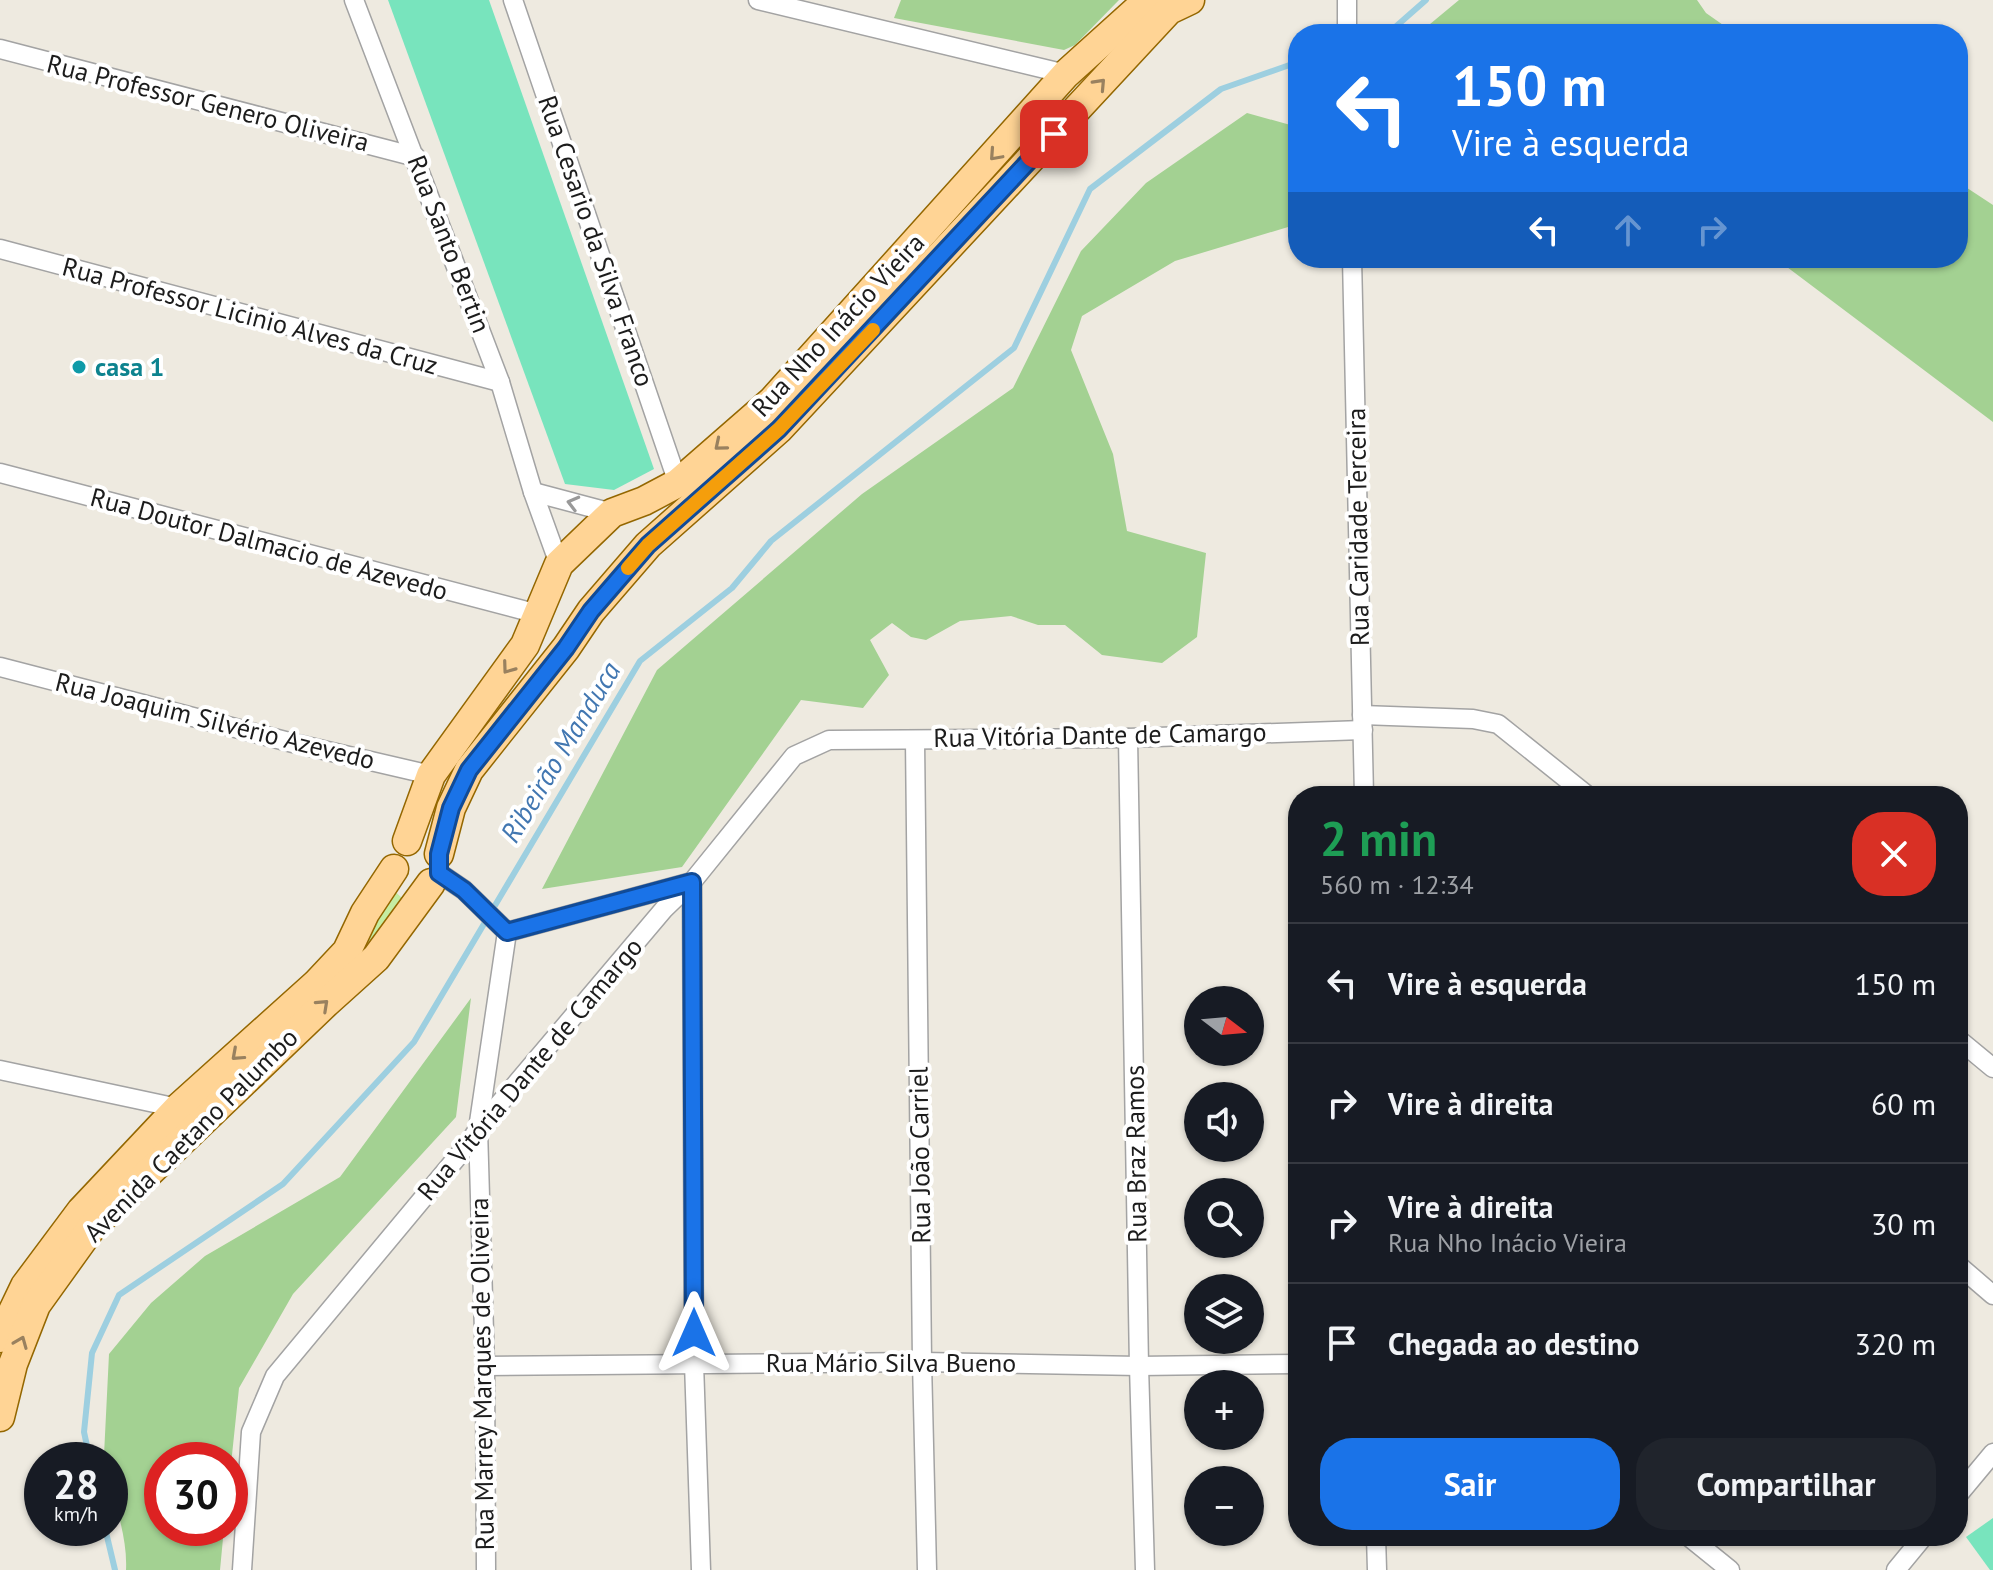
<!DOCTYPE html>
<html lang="pt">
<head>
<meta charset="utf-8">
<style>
	body { margin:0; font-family:"PT Sans",sans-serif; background:#20242c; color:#f1f3f6; height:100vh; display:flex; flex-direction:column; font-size:30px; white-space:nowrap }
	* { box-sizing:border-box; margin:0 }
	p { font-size:26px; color:#9ea1a6 }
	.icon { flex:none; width:44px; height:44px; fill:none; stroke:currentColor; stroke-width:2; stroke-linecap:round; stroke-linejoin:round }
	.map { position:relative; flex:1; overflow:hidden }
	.details { position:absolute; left:1288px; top:786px; width:680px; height:760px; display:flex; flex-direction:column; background:#171b24; border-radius:32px; box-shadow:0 2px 6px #0004 }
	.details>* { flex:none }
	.guide { position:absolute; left:1288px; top:24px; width:680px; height:244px; border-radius:32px; box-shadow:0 2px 6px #0004; background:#1a73e8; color:#fff; overflow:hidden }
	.needle { width:52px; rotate:106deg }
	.tools { position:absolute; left:1184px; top:986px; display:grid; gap:16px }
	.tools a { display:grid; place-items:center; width:80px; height:80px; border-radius:50%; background:#171b24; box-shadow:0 2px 6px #0004; font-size:40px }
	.speed { position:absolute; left:24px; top:1442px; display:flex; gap:16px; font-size:40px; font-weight:700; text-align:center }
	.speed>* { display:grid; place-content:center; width:104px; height:104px; border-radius:50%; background:#171b24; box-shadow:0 2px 6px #0004; line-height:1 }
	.speed small { font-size:20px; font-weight:400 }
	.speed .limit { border:12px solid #d22; background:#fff; color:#111 }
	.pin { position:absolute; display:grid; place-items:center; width:68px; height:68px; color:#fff; margin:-34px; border-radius:16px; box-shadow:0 4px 12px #0006 }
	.me { position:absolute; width:88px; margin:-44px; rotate:0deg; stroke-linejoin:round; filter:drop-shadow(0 0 6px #0008) }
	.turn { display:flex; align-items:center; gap:28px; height:168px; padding:0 32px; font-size:36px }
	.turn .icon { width:104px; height:104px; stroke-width:2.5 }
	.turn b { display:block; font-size:56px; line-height:68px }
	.lanes { display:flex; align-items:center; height:76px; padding:0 32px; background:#0003; justify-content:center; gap:40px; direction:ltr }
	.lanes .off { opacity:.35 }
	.round { display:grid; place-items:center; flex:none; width:84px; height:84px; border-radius:32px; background:#20242c }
	.overview { display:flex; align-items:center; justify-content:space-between; height:136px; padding:0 32px }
	h1 { font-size:48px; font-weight:600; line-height:60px; color:#1e9e55 }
	.action { display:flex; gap:16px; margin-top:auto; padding:16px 32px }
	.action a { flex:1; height:92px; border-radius:32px; background:#1a73e8; color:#fff; font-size:32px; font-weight:600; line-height:92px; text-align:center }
	.action a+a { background:#20242c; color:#f1f3f6 }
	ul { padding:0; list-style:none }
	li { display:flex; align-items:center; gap:24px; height:120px; padding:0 32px; border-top:2px solid #363941 }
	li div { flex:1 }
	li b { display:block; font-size:30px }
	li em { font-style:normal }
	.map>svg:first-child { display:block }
	.grass { fill:#c5eda2 }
	.forest { fill:#a3d192 }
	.pitch { fill:#78e4bd }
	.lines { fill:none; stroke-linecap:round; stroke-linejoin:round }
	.stream { stroke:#9dcfe0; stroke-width:6 }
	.minor-casing { stroke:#a3a3a3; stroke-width:21 }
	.primary-casing { stroke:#946700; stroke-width:31 }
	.minor { stroke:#fff; stroke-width:18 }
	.primary { stroke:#ffd495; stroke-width:28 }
	.oneway { stroke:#99815f }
	.oneway2 { stroke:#999 }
	.route-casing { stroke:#114b97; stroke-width:20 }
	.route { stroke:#1a73e8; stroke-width:14 }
	.slow { stroke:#f59e0b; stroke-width:14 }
	.culture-dot { fill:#0f9aa8; stroke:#fff; stroke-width:3 }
	.labels { text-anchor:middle; stroke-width:8; stroke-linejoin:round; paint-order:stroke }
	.street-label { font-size:26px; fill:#1c1c1c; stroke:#fff }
	.culture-label { font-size:26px; font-weight:bold; fill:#0d838f; stroke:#fff; text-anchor:start }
	.water-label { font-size:28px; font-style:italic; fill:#4277b1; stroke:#fff }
</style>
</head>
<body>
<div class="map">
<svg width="1993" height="1570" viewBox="0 0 1993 1570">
	<rect width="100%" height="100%" fill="#eeeae0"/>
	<polygon class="grass" points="390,887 401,897 409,899 353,965 363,950"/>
	<g class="forest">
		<polygon points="901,0 1119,0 1075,45 1064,50 894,18"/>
		<polygon points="1459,0 1697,0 1706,13 1736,34 1418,34"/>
		<polygon points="1247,113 1294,126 1298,175 1298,224 1175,261 1082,316 1071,350 1113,454 1127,531 1206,553 1197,637 1162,663 1102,655 1065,625 1038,625 1011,616 960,621 926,640 911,637 892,623 870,640 889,675 863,708 801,700 682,867 542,889 657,670 862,494 1013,388 1081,251 1146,183"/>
		<polygon points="1958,182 1993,205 1993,422 1775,258 1958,258"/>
		<path d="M471 998 456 1117 293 1294 239 1388 230 1474V1460H162V1528H224L220 1570H126C128 1532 110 1498 110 1460H105L104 1455 109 1354 151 1303 205 1256 340 1177Z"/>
	</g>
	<g class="pitch">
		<polygon points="388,0 489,0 654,469 614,490 565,484"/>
		<polygon points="1993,1518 1993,1570 1990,1570 1966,1537"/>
	</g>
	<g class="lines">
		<g class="stream">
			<polyline points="1377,34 1393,29 1426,0"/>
			<polyline points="90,1460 84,1432 92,1353 119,1295 283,1184 414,1042 640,661 732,588 771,541 1014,348 1090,189 1221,89 1298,62"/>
			<polyline points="105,1528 115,1570"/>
		</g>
		<defs>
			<g id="minor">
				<polyline points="354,0 500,382 533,492 559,564"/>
				<polyline points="513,0 678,483"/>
				<polyline points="758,0 1066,74"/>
				<polyline points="1347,34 1347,0"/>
				<polyline points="0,49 416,157"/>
				<polyline points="0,249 500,382"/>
				<polyline points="1352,258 1364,796"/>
				<polyline points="0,473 538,614"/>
				<polyline points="533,492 612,513"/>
				<polyline points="0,667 293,743 431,775"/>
				<polyline points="1362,715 1473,719 1498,724 1588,796"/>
				<polyline points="1128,738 1139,1366 1145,1570"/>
				<polyline points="915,740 922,1362 927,1570"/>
				<polyline points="439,873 464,890 507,932"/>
				<polyline points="507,932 692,882 694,1363 701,1570"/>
				<polyline points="1958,1039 1993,1068"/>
				<polyline points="0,1070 178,1108"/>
				<polyline points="1958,1265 1993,1295"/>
				<polyline points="485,1366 922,1362 1139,1366 1298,1364"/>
				<polyline points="1958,1495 1993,1453"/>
				<polyline points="1376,1536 1377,1570"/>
				<polyline points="1688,1536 1730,1570"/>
				<polyline points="242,1570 251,1432 275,1376 469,1143 478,1129 664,909 692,882 794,756 829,740 1128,738 1363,730"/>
				<polyline points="486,1570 485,1366 478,1129 507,932"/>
				<polyline points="1896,1570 1924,1536"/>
			</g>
			<g id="primary">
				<polyline points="407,841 431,775 525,645 559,564 612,513 644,501 678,483 772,401 1066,74 1148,0"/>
				<polyline points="439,854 451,808 469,770 566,648 591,611 648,545 779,429 1169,10 1190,0"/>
				<polyline points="0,1338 25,1286 81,1211 178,1108 316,984 347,951 365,913 394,869"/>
				<polyline points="0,1417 13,1364 36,1305 92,1227 326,1003 376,958 431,883"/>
			</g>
		</defs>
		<use href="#minor" class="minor-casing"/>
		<use href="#primary" class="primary-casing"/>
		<use href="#minor" class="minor"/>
		<use href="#primary" class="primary"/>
	</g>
	<defs><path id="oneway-chevron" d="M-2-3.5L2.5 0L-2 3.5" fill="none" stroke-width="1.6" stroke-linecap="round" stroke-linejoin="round" transform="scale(2)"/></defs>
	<g class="oneway">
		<use href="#oneway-chevron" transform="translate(1100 84) rotate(-47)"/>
		<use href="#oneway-chevron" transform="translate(995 155) rotate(132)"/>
		<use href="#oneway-chevron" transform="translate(720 445) rotate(140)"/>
		<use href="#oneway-chevron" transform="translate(508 668) rotate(126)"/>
		<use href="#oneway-chevron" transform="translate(323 1005) rotate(-43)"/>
		<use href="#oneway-chevron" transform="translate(237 1055) rotate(138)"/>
		<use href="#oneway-chevron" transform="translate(21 1342) rotate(-68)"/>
	</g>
	<use class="oneway2" href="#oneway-chevron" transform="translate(573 503) rotate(-165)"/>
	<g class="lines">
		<defs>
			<polyline id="route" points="694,1333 692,882 507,932 464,890 439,873 439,854 451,808 469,770 566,648 591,611 648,545 779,429 1054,134"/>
		</defs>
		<use href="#route" class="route-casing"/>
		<use href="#route" class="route"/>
		<polyline class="slow" points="628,568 648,545 779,429 873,330"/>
	</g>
	<circle class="culture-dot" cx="79" cy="367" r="8"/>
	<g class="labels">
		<g class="street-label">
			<text transform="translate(208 103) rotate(14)" y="9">Rua Professor Genero Oliveira</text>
			<text transform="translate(596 241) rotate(71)" y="9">Rua Cesario da Silva Franco</text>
			<text transform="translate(449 244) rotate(69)" y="9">Rua Santo Bertin</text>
			<text transform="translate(250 316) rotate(15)" y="9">Rua Professor Licinio Alves da Cruz</text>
			<text transform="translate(838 325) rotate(-47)" y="9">Rua Nho Inácio Vieira</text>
			<text transform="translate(1358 527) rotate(-91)" y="9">Rua Caridade Terceira</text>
			<text transform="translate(269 544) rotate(15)" y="9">Rua Doutor Dalmacio de Azevedo</text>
			<text transform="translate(215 721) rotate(14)" y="9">Rua Joaquim Silvério Azevedo</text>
			<text transform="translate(1100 735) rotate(-1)" y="9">Rua Vitória Dante de Camargo</text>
			<text transform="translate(530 1069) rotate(-50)" y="9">Rua Vitória Dante de Camargo</text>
			<text transform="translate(191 1135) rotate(-45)" y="9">Avenida Caetano Palumbo</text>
			<text transform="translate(1136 1154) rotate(-91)" y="9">Rua Braz Ramos</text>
			<text transform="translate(920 1155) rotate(-91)" y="9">Rua João Carriel</text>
			<text x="891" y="1372">Rua Mário Silva Bueno</text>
			<text transform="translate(482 1374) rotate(-91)" y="9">Rua Marrey Marques de Oliveira</text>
		</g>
		<g class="culture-label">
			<text x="95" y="376">casa 1</text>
		</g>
		<g class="water-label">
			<text transform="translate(560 752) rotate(-59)" y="10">Ribeirão Manduca</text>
		</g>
	</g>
</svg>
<div class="tools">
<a><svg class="needle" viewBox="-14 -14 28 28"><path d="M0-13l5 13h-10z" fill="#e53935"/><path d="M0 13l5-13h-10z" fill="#9ea1a6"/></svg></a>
<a><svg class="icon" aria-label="sound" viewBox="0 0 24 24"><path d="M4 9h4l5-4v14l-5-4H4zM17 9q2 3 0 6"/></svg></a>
<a><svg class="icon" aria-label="search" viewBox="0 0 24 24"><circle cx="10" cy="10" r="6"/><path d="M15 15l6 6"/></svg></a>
<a><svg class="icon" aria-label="layers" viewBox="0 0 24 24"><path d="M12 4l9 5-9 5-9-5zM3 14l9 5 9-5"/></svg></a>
<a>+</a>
<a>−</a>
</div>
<div class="speed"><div>28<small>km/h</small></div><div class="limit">30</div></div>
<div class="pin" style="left:1054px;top:134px;background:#d93025"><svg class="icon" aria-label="arrive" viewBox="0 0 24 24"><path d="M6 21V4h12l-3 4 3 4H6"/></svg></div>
<svg class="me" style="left:694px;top:1333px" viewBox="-20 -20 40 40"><path d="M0-17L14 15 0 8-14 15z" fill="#1a73e8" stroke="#fff" stroke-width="4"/></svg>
<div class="guide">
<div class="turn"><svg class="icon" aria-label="left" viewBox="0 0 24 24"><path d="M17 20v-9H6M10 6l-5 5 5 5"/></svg><div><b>150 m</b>Vire à esquerda</div></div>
<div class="lanes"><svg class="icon" aria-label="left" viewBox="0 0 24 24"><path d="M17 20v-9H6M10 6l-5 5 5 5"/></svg><svg class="icon off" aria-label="ahead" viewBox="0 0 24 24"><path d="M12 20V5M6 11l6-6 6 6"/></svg><svg class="icon off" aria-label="right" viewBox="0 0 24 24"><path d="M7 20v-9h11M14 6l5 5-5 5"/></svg></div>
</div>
<section class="details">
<div class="overview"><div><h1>2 min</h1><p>560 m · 12:34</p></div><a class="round" style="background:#d93025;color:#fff"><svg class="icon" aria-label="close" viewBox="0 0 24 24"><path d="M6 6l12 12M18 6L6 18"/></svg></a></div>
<ul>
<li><svg class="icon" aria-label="left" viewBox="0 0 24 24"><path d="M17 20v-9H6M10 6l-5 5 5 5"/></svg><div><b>Vire à esquerda</b></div><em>150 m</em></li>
<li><svg class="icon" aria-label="right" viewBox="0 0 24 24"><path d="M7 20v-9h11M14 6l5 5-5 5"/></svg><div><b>Vire à direita</b></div><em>60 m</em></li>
<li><svg class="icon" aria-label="right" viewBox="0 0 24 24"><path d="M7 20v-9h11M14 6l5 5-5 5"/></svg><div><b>Vire à direita</b><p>Rua Nho Inácio Vieira</p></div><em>30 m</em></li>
<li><svg class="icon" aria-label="arrive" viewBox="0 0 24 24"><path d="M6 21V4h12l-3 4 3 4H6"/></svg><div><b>Chegada ao destino</b></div><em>320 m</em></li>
</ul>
<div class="action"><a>Sair</a><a>Compartilhar</a></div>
</section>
</div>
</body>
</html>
